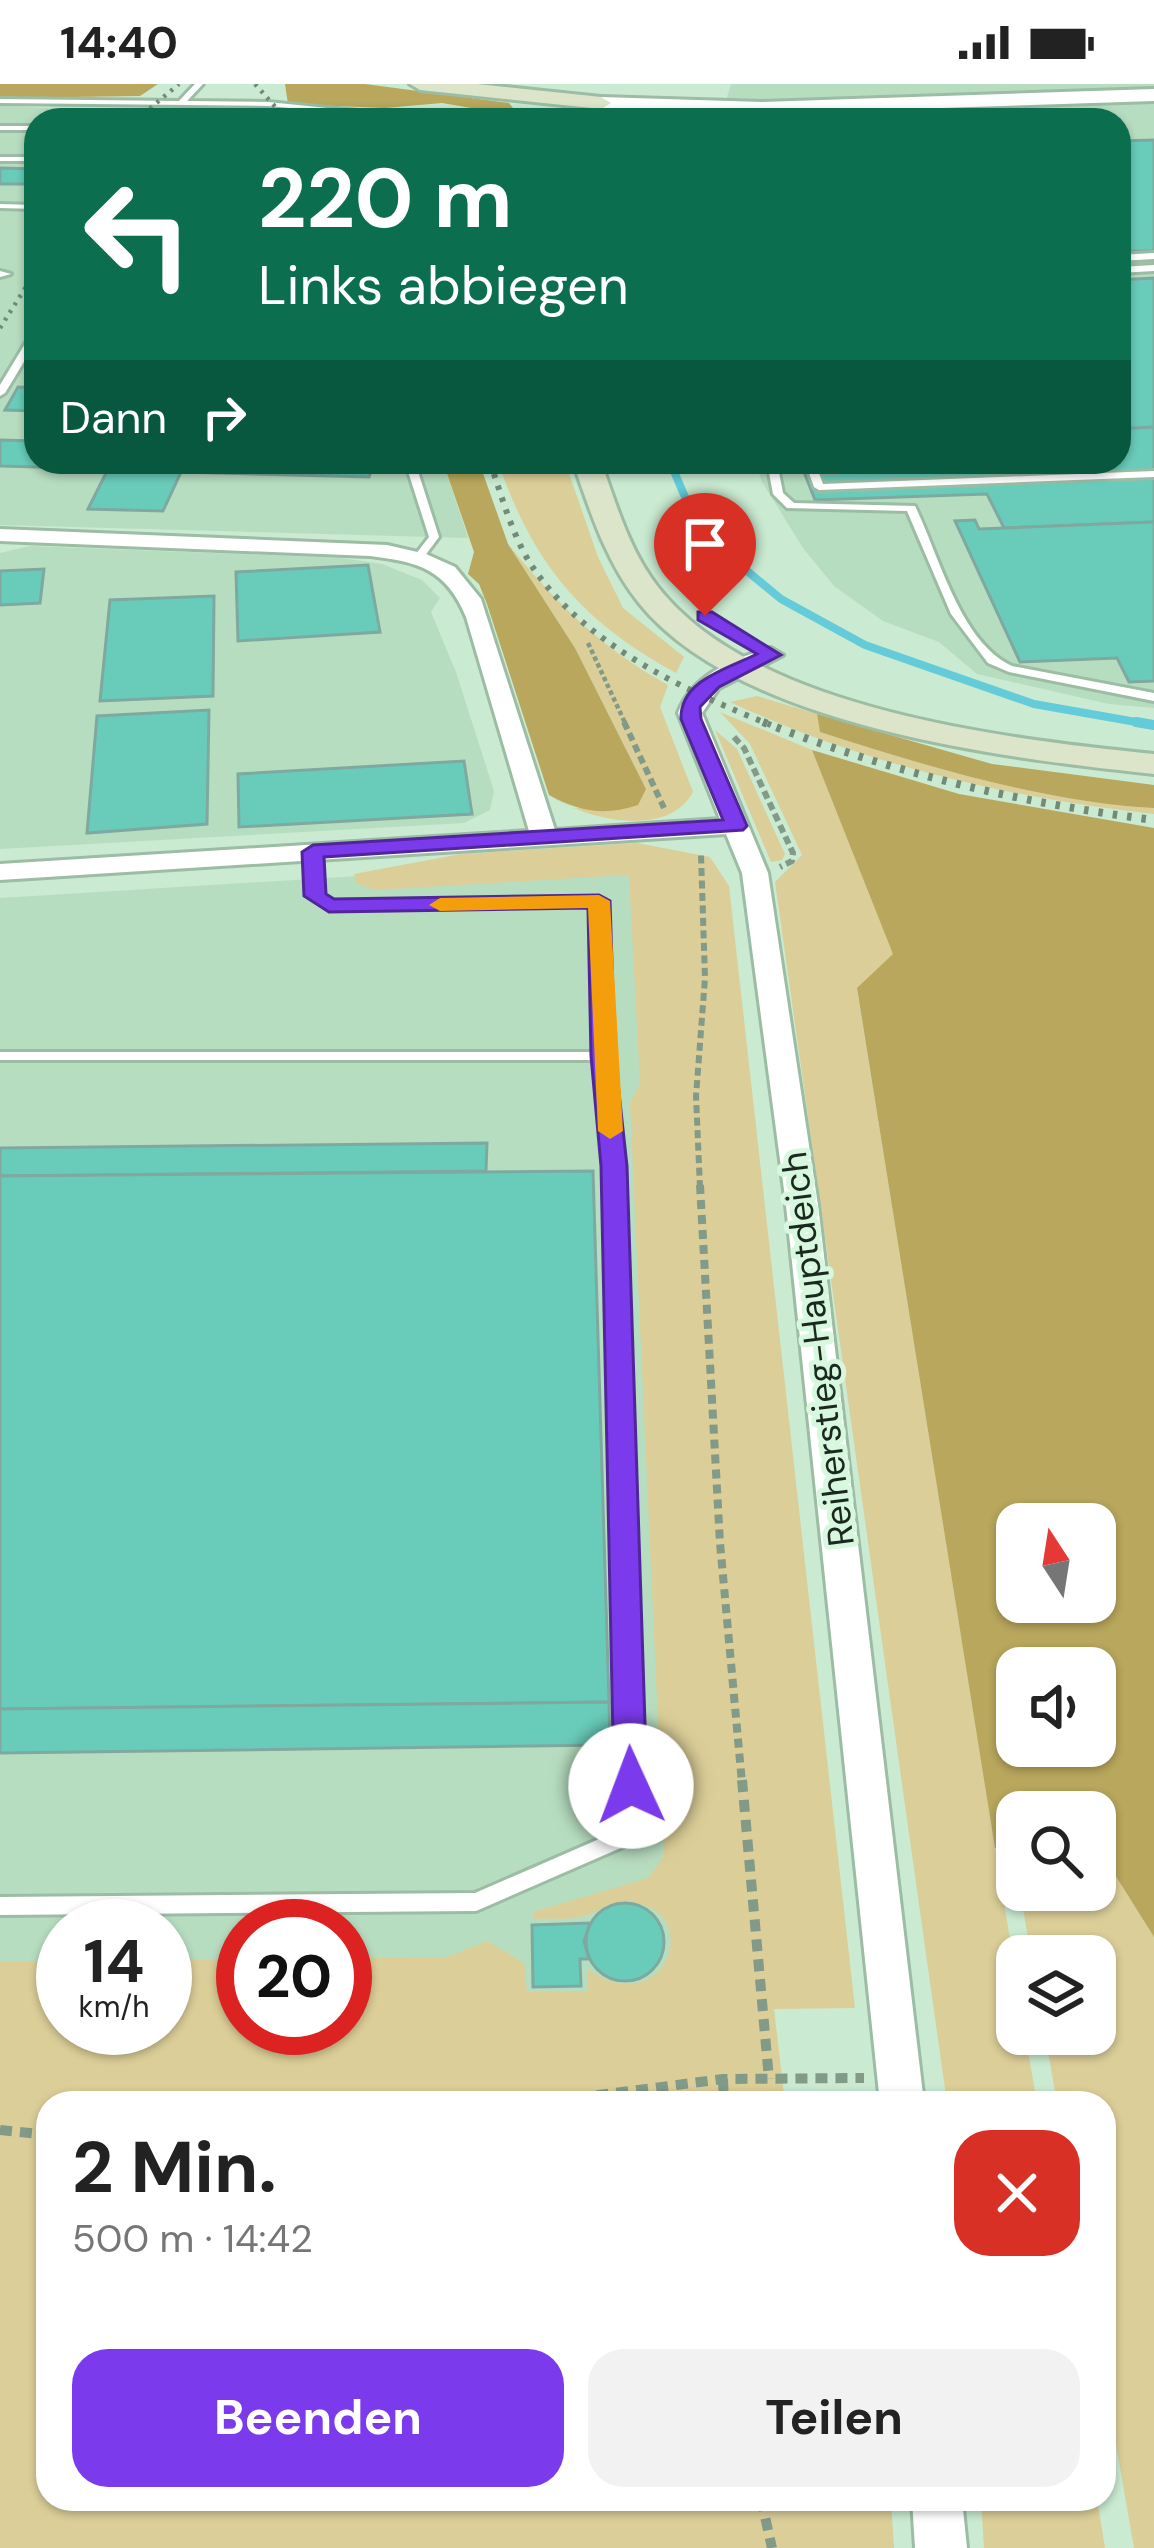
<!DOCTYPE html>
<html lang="de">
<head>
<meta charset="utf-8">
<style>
	body { margin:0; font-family:"DM Sans",sans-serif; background:#f2f2f2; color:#222; height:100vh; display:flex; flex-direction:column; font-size:45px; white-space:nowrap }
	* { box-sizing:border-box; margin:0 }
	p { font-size:39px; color:#767676 }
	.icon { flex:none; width:66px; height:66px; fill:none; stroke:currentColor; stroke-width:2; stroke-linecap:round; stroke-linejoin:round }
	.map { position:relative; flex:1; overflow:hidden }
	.drawer { position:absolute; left:36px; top:2007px; width:1080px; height:420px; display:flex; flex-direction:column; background:#fff; border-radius:36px; box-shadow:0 3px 9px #0004 }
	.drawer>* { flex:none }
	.guide { position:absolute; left:24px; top:24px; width:1107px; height:366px; border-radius:36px; box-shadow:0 3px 9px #0004; background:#0b6e4f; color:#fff; overflow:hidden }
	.needle { width:78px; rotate:348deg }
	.tools { position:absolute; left:996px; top:1419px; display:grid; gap:24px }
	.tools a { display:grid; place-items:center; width:120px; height:120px; border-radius:24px; background:#fff; box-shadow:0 3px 9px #0004; font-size:60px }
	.speed { position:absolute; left:36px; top:1815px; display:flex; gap:24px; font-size:60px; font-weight:700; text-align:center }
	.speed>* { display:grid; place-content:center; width:156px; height:156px; border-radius:50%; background:#fff; box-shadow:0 3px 9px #0004; line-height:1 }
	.speed small { font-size:30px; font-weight:400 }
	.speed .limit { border:18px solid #d22; background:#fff; color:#111 }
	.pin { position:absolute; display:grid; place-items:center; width:102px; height:102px; color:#fff; margin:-123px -51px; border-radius:50% 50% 50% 0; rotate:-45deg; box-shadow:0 0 12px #0007 }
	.pin .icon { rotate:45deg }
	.me { position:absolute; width:132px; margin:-66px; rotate:358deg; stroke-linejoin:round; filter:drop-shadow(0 0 9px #0008) }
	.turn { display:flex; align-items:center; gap:42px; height:252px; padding:0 36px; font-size:54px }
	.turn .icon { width:156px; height:156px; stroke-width:2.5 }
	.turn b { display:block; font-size:84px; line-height:102px }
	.then { display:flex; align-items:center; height:114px; padding:0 36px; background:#0003; gap:24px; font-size:45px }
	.round { display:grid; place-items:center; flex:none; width:126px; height:126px; border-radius:36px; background:#f2f2f2 }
	.headline { display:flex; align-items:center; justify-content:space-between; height:204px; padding:0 36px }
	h1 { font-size:72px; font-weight:700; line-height:90px }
	.action { display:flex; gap:24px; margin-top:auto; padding:24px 36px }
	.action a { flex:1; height:138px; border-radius:36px; background:#7c3aed; color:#fff; font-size:48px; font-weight:700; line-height:138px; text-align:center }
	.action a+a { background:#f2f2f2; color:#222 }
	.status { display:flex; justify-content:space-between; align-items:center; height:84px; padding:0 60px; background:#fff; direction:ltr }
	.status svg { height:33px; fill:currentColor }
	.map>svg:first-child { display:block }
	.built { fill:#b7ddc0 }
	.green { fill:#dbce98 }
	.forest { fill:#b8a75c; fill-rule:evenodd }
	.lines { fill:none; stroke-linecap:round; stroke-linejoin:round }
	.stream-far1 { stroke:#63cbd9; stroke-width:8 }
	.stream { stroke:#63cbd9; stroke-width:10 }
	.building { fill:#69ccba; stroke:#7ea9a0; stroke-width:3 }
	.service-casing { stroke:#9cbca4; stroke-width:6 }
	.minor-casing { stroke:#9cbca4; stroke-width:6 }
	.tertiary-casing { stroke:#9cbca4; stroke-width:6 }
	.secondary-casing { stroke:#9cbca4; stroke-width:6 }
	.path-far3 { stroke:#829a88; stroke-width:4.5; stroke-dasharray:4.5 3; stroke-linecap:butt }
	.path-far2 { stroke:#829a88; stroke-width:6; stroke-dasharray:8 4.5; stroke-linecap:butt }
	.path-far1 { stroke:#829a88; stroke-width:8; stroke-dasharray:9 6; stroke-linecap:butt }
	.path { stroke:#829a88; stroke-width:10; stroke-dasharray:12 8; stroke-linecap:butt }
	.service { fill:#fff; fill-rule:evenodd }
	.minor { fill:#fff; fill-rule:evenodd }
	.tertiary { fill:#fff; fill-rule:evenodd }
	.secondary { fill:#dce5ca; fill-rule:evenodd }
	.rail-far2 { stroke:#738a79; stroke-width:4.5; stroke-dasharray:3 6; stroke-linecap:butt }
	.rail-far1 { stroke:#738a79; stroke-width:6; stroke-dasharray:4.5 8; stroke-linecap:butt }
	.rail { stroke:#738a79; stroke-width:8; stroke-dasharray:4.5 10; stroke-linecap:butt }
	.route { fill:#7c3aed; stroke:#51269a; stroke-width:3 }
	.slow { fill:#f59e0b }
	.labels { text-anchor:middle; stroke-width:10; stroke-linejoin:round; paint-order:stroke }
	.street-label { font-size:36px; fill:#1b281f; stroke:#d7f8de }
</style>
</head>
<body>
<div class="status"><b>14:40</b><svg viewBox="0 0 49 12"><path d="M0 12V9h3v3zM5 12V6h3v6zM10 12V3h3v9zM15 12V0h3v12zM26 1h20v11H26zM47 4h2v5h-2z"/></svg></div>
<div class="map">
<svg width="1154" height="2464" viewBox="0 0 1154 2464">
	<rect width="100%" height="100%" fill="#caead1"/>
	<g class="built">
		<polygon points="731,0 1154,0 1154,624 1109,620 977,590 939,558 883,537 834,502 803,464 762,398 755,378 1119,378 1119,36 720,36"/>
		<polygon points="0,21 108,28 158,22 234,23 249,36 36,36 36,378 443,378 468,454 0,441"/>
		<polygon points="30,462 342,474 382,480 422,496 440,514 431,528 456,588 494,707 490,726 464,739 0,765 0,469"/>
		<polygon points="651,774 724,1900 345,1922 345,1842 243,1842 243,1923 165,1924 165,1842 63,1842 63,1925 0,1926 0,814"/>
	</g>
	<g class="green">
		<path d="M498 378H565L598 473 623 524 684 573 676 589C580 536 534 481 498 378Z"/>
		<path d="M508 460C555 518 602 565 668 601L660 623 693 708C667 756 584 735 549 711L575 725 646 705 575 564Z"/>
		<path d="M757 612 817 630 820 648C921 681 1048 719 1154 724V730C1007 714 864 680 730 618Z"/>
		<polygon points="720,628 812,666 894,870 857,905 1017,1899 1017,1950 1025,1950 1037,2019 947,2019 775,798 802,771 750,660"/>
		<polygon points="715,646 737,665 785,770 782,776 771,778"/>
		<path d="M637 759 710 773 729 802 855 1924 774 1925 785 2019H48V2415H891L894 2464H0V1878L63 1877V1944H165V1876L243 1875V1944H345V1874L447 1873 487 1857 524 1879 527 1908 588 1907V1885C666 1941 709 1821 625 1818 608 1818 596 1830 581 1833 566 1836 549 1834 534 1835L533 1828 648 1794 664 1772 630 1019 640 999 629 791 374 806 356 799 354 790 461 770Z"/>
		<polygon points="1095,1759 1154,1853 1154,2464 1134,2464 1104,2291 1104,2019 1057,2019 1045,1950 1095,1950 1095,1872 1031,1872 1020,1806 1095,1806"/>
		<polygon points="981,2415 1097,2415 1105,2464 984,2464"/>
	</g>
	<g class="forest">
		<polygon points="0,0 158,0 140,12 0,14"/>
		<polygon points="285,0 365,0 509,19 513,24 483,26 442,19 385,24 288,20"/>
		<path d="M443 378H479L508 460 575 564 646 705 638 721C604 732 580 728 549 711L487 520 479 500 468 490 474 468Z"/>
		<path d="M817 630 992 680 1154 701V724C1048 719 921 681 820 648Z"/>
		<path d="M812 666 959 710 1154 744V1853L1095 1759V1728H1017V1767L995 1764 857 904 893 870ZM1095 1440V1518H1017V1440ZM1095 1584V1662H1017V1584Z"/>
	</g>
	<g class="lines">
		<polyline class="stream-far1" points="670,378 700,448 781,515 865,561 1034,620 1153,641"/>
		<polyline class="stream" points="1136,638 1154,641"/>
	</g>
	<g class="building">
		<polygon points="1154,56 1154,167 1127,167 1119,157 1119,57"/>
		<polygon points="0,84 36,85 36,100 0,100"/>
		<polygon points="1154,194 1154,343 1119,345 1119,196"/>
		<polygon points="18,303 36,304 36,327 5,326"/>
		<polygon points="1154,343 1154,438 1004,444 987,410 815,416 804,388 868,385 865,378 1119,378 1119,345"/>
		<polygon points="0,356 36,357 36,378 374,378 369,393 181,388 163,427 88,425 108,385 0,382"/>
		<polygon points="975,436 979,445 1154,438 1154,597 1129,598 1117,574 1020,578 955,437"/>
		<polygon points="368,481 380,548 238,557 236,488"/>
		<polygon points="44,485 40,519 0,521 0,487"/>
		<polygon points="214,512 213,612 100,617 110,516"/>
		<polygon points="209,626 207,740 87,749 97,632"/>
		<polygon points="464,677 472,730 239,743 238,690"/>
		<polygon points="487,1059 486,1087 0,1092 0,1064"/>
		<polygon points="593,1087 609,1618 0,1625 0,1092"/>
		<polygon points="609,1618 610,1661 0,1669 0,1625"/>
		<circle cx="625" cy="1858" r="39"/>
		<polygon points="590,1839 584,1857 589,1875 580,1875 581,1902 533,1903 532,1841"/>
	</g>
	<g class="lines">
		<defs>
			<g id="service">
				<polygon points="195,0 203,0 187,17 268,18 447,36 418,36 268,22 0,19 0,15 179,17"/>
				<rect x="0" y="42" width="36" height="4"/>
				<rect x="0" y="73" width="36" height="4"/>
				<polygon points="0,120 36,121 36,125 0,124"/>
				<polygon points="1154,169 1154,175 1119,177 1119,171"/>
				<polygon points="1154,181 1154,187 1119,189 1119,183"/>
				<polygon points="0,187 11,190 0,193"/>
				<polygon points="36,247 36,258 5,309 0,312 0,301 31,250"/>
				<polygon points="405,378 415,378 439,453 421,477 417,478 412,475 429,453"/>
				<path d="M767 378H777L783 409 794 419 915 422C939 471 960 558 1012 582L1154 609V617L1009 588 988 579 951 530 907 427 787 424 773 410Z"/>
				<polygon points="805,378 815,378 823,400 1154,387 1154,393 819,406 814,403"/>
				<polygon points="824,378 834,378 836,389 828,389"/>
				<polygon points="313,764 320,768 322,811 332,818 599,813 606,817 610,972 622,1082 642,1750 639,1756 476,1827 0,1831 0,1813 475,1809 622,1745 606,1082 596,976 0,976 0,968 596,968 592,821 329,826 308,812 306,768"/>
			</g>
			<g id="minor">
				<path d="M0 445 387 461 426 470 455 483 481 515 555 746 720 735 678 629C692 591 734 574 771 564L783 571 719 604 702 629 768 789 818 1121 924 2019H880L786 1121 742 789 726 750 0 796V780L529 747 466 533C446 485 419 478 370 472L0 457Z"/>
				<polygon points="912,2415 962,2415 967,2464 915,2464"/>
			</g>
			<polygon id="tertiary" points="1154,5 1154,17 762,30 601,25 592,19 601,13 762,18"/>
			<g id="secondary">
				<polygon points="410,0 477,0 601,13 611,19 601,25 420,6"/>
				<path d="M573 378H601C616 420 630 468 658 503 755 627 1008 655 1154 670V690C1005 674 739 643 639 519 606 478 590 427 573 378Z"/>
			</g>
		</defs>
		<use href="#service" class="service-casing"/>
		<use href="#minor" class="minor-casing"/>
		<use href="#tertiary" class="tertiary-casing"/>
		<use href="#secondary" class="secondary-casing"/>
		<polyline class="path-far3" points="588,559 626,641"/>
		<g class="path-far2">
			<polyline points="624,638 664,724"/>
			<polyline points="734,653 744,664 793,769 792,777 780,783"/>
			<polyline points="700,1104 696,1012 705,894 701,771"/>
		</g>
		<polyline class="path-far1" points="700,1101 720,1459 742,1699"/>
		<g class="path">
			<polyline points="742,1696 769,1995"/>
			<polyline points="723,1995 724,2019"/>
			<polyline points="537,2019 723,1995 864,1994"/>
			<polyline points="0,2046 48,2051"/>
			<polyline points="761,2415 772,2464"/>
		</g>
		<use href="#service" class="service"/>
		<use href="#minor" class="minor"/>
		<use href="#tertiary" class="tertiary"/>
		<use href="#secondary" class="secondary"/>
		<g class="rail-far2">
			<polyline points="255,0 287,36"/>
			<polyline points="136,36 179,0"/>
			<polyline points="0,244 36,187"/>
		</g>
		<path class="rail-far1" d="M490 378C501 410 510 444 527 474 576 557 685 607 771 641"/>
		<path class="rail" d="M763 638C889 688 1019 719 1154 736"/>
	</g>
	<path class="route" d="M698 528H712L781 571 719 603 700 623 701 635 747 742 743 746 324 773 326 810 334 815 599 811 610 817 615 972 627 1082 647 1702 643 1712 631 1716 619 1712 614 1702 601 1082 591 972 588 824 329 828 304 812 302 768 313 761 723 736 681 635C680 596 727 585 757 570L698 536Z"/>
	<polygon class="slow" points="599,811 610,817 623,1047 610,1055 598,1047 588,824 440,827 429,821 440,814"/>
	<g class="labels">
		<g class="street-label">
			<text transform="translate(817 1265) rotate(-97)" y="13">Reiherstieg-Hauptdeich</text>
		</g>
	</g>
</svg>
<div class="tools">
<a><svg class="needle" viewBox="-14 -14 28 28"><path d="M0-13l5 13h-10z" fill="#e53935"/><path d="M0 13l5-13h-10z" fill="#767676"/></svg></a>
<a><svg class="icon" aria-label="sound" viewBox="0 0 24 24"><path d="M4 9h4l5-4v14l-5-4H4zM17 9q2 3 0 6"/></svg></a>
<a><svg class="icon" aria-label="search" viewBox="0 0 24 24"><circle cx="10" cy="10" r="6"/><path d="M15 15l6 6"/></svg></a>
<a><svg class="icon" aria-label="layers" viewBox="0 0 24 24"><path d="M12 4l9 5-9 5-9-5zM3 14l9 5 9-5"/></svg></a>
</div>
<div class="speed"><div>14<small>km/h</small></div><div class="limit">20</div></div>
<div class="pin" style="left:705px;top:532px;background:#d93025"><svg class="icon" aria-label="arrive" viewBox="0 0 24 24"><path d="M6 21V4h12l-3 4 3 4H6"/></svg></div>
<svg class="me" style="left:631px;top:1702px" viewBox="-20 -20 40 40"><circle r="19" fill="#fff"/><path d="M0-13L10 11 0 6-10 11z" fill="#7c3aed"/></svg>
<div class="guide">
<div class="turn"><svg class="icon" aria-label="left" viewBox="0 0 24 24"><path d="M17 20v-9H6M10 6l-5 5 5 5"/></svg><div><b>220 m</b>Links abbiegen</div></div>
<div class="then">Dann<svg class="icon" aria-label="right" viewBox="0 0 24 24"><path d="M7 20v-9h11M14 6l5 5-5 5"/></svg></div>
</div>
<section class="drawer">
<div class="headline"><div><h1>2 Min.</h1><p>500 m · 14:42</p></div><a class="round" style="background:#d93025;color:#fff"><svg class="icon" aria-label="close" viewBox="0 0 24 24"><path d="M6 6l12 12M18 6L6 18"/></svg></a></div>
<div class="action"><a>Beenden</a><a>Teilen</a></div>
</section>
</div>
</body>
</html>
